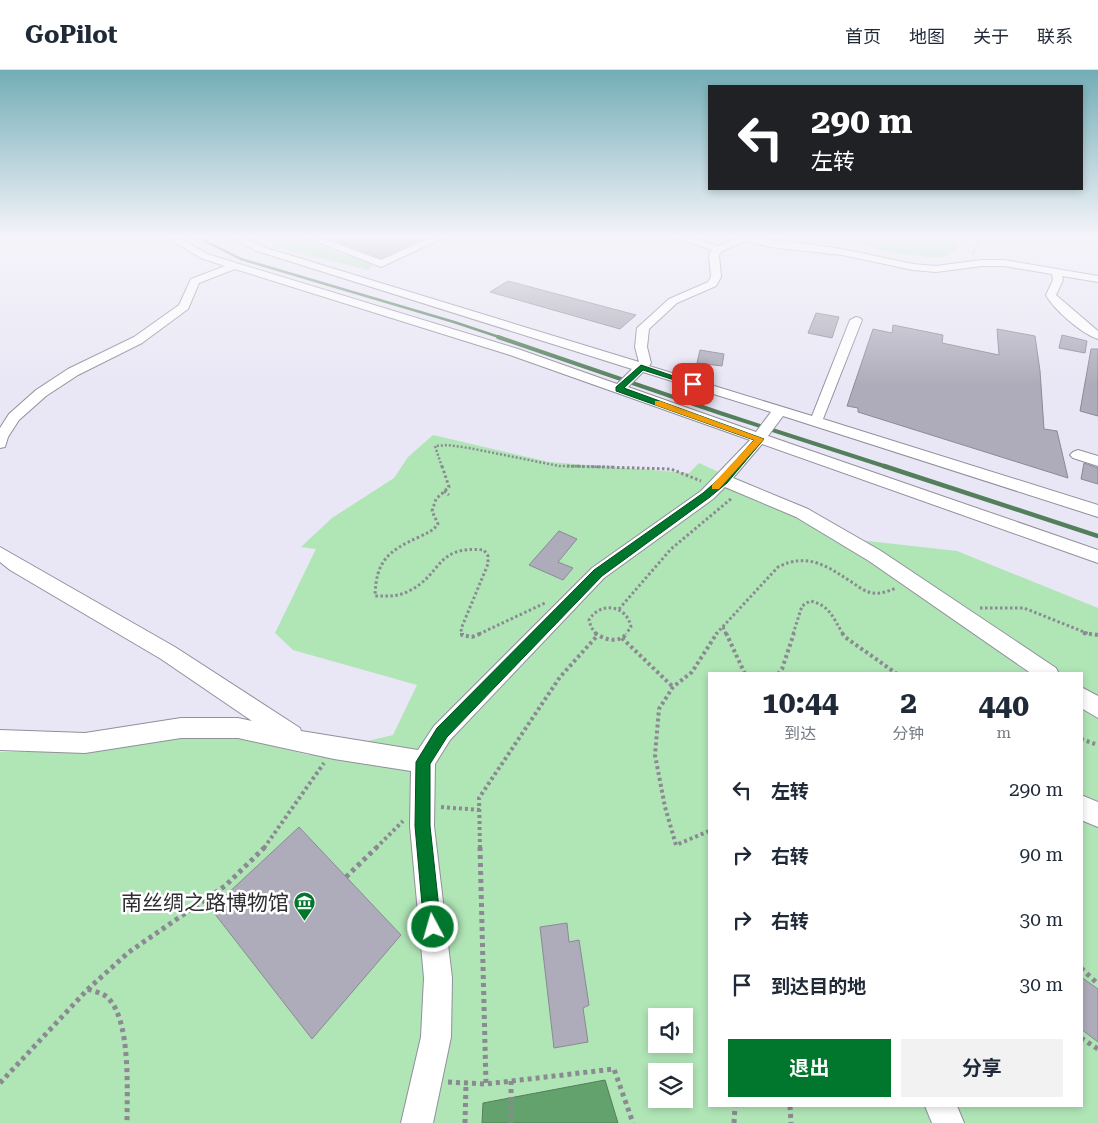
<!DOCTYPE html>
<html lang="zh">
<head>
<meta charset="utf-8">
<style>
	body { margin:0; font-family:"Roboto Serif","Noto Sans SC",serif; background:#f2f2f3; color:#1f2937; height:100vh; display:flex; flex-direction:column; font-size:19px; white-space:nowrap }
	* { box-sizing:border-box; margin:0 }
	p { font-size:16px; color:#747a83 }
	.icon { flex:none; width:28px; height:28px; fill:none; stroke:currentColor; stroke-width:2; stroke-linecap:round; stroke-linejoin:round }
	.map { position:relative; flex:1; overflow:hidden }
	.side { position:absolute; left:708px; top:602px; width:375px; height:435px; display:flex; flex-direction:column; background:#fff; border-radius:0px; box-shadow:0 2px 8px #0003 }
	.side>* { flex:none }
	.top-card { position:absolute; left:708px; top:15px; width:375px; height:105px; border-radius:0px; box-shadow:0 2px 8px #0003; background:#202124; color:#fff; overflow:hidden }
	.controls { position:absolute; left:648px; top:938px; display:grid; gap:10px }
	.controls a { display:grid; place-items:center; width:45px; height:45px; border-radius:0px; background:#fff; box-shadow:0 2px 8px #0003; font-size:25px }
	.pin { position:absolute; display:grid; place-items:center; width:42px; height:42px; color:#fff; margin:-21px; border-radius:10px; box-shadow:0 2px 8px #0006 }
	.me { position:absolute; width:55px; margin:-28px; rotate:354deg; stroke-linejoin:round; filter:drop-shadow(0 0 4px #0008) }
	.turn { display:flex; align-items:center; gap:18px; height:105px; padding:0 20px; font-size:22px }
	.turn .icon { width:65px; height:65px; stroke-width:2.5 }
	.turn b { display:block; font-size:35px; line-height:42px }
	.eta { display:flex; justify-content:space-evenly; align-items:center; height:85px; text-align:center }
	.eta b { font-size:30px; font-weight:700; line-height:35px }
	.cta { display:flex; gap:10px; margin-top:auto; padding:10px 20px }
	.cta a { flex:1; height:58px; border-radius:0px; background:#00772c; color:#fff; font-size:20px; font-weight:700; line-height:58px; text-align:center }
	.cta a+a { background:#f2f2f3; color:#1f2937 }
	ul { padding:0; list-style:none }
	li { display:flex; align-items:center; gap:15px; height:65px; padding:0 20px }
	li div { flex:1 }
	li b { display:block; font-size:19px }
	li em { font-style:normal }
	header { display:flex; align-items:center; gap:30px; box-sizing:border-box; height:70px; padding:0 25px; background:#fff; border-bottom:1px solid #e0e1e3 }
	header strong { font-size:24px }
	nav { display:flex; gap:28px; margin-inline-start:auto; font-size:18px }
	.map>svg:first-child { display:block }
	.green { fill:#b0e5b6; fill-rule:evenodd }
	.water { fill:#64a26d; stroke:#547f5c }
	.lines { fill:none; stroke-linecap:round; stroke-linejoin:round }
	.stream-far2 { stroke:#547f5c; stroke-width:2.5 }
	.stream-far1 { stroke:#547f5c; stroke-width:4 }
	.stream { stroke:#547f5c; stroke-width:4.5 }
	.building { fill:#aeacba; stroke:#8b8996 }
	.minor-casing { stroke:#918f9c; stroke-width:2 }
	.path-far4 { stroke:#8b8a93; stroke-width:2; stroke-dasharray:1 1; stroke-linecap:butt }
	.path-far3 { stroke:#8b8a93; stroke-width:2.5; stroke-dasharray:2 2; stroke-linecap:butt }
	.path-far2 { stroke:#8b8a93; stroke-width:3; stroke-dasharray:2.5 2.5; stroke-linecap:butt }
	.path-far1 { stroke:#8b8a93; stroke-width:4; stroke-dasharray:3 3; stroke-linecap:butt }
	.path { stroke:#8b8a93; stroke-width:5; stroke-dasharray:4 4; stroke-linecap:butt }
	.minor { fill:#fff; fill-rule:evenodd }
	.route { fill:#00772c; stroke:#004d1d }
	.slow { fill:#f59e0b }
	.labels { text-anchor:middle; stroke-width:5; stroke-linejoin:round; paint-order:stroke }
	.near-poi-label { font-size:21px; fill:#2e2e33; stroke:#fff; text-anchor:end }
</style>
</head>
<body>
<header>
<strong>GoPilot</strong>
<nav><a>首页</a><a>地图</a><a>关于</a><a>联系</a></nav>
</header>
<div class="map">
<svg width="1098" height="1053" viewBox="0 0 1098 1053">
	<rect width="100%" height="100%" fill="#e9e7f5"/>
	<g class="green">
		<polygon points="283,167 294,167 373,195 368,200 272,176"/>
		<polygon points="836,167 960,167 956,181 941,188 893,183"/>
		<path d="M433 365 549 392 689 403 699 393 837 456 859 470 957 481 1098 538V1053H0V682H88L154 668 221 662 308 685 393 665 417 615 293 580 275 563 316 479 301 477 332 448 394 408 408 387ZM709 604H1081V1036H709ZM656 946H684V974H656ZM656 1001H684V1029H656Z"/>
	</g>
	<polygon class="water" points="605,1010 618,1053 482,1053 483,1033"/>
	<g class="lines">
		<polyline class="stream-far2" points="197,167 241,189 454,252 502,268"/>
		<polyline class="stream-far1" points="498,267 720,343 887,397"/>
		<polyline class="stream" points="884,396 1098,466"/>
	</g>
	<g class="building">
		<polygon points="326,167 426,167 381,188"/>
		<polygon points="508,211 636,245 620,259 490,222"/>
		<polygon points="816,243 839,247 832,268 808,263"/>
		<polygon points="893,255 943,265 942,273 999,285 997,259 1035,266 1040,301 1044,359 1057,361 1068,408 858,342 858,338 847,336 873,259 892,263"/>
		<polygon points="1062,265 1087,271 1085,283 1059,278"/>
		<polygon points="1091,279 1098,279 1098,346 1080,341"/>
		<polygon points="700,280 724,284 722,296 697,293"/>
		<polygon points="1084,393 1098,398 1098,414 1081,409"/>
		<polygon points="559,461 577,469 558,492 573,498 563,510 529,495"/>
		<polygon points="299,757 401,865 312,969 211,839"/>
		<polygon points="567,853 569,872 579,870 589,935 583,938 588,972 554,978 540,857"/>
		<polygon points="1081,907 1098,919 1098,972 1081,959"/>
	</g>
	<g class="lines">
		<defs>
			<g id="minor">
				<path d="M166 167H178L207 184 518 279 617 314 632 299 257 181 231 167H243L263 177 639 292 635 277 637 258 669 229 708 212 711 207 709 184 712 180 675 167H690L718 176 738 167H752L842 179 913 194 936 196 982 190H1004L1098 206V212L1062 206 1063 210 1056 225 1098 261V269C1082 264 1054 240 1046 225L1053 210 1052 204 1004 196H982L936 202 913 200 842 185 770 177 745 171 722 181 719 185 721 207 716 216 677 233 649 259 647 277 651 293 649 296 812 346 850 250 856 247 860 248 862 250 823 349 1098 435V447L783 346 768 366 1098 480V493L762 374 733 408 808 439 881 481 1056 598 1059 604H1032L869 491 796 447 725 417 713 429 604 508 450 670 435 694 434 756 452 908 451 967 433 1053H401L421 967 424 908 410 756 411 701 334 689 238 668H181L85 683 0 680V660L85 663 181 648H238L252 651 161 589 10 500 0 492V477L175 577 300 658 301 661 418 680 434 656 592 498 701 421 750 370 510 285 235 199 199 213 188 239 142 273 78 305 46 326 19 350 8 367 5 377 0 378V358L9 344 36 320 68 299 134 267 179 235 191 209 225 196 201 188ZM643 302 771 342 756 362 628 317Z"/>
				<polygon points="305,167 319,167 381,190 432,167 445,167 381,197"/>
				<polygon points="1078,380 1098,386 1098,396 1073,388 1070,385 1073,382"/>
				<polygon points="1081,617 1098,626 1098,648 1081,638"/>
				<polygon points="1081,725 1098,732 1098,757 1081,750"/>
				<polygon points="925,1036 957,1036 964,1053 932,1053"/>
			</g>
		</defs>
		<use href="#minor" class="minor-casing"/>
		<polyline class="path-far4" points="973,184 980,167"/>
		<polyline class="path-far3" points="442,397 435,376 448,375 469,378 559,396 614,397"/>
		<g class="path-far2">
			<path d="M442 396 449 417 436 429 432 441 438 454C433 461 427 463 419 467 388 481 376 491 375 526 387 526 398 527 409 521 443 504 435 475 484 480L488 486V494L461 559 462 564"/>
			<polyline points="567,396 671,399 701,411"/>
			<polyline points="444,421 449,425"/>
			<polyline points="980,538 1024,538 1089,564"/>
			<polyline points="619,539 671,479 732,428"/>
			<polyline points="723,557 726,564"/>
			<polyline points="479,564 545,533"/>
			<path d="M596 564 591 557 589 550C600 531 627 535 631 557L626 564"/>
			<path d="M716 564 778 497C808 482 827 496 853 513 859 517 865 522 873 523 881 524 889 521 896 518"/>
			<path d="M793 564 802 536 810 531C830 535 833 548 843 564"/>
		</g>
		<g class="path-far1">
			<polyline points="462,563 462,565 472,567 482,563"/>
			<path d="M595 563C605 570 619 574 627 563"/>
			<polyline points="726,563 745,604"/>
			<polyline points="842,563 845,567 897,604"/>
			<polyline points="1083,563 1098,565"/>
			<polyline points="622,568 673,617"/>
			<polyline points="778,604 782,599 794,563"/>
			<polyline points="1081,669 1098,675"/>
			<polyline points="441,737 480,740"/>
			<polyline points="709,761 676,775 665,737 655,685 659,639 673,617 692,602 717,563"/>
			<polyline points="264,778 324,693"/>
			<polyline points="376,778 403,751"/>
			<polyline points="480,778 479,728 560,607 597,566"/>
		</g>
		<g class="path">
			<polyline points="480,777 486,1014"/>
			<polyline points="346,807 377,777"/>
			<polyline points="1081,898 1098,914"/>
			<path d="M88 919C95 922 104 923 109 929 131 953 127 1021 127 1053"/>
			<polyline points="1081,968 1098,979"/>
			<polyline points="511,1011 511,1053"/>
			<polyline points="448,1012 486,1014 614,999 633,1053"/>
			<polyline points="0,1013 88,919 129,882 225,816 265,777"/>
			<polyline points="790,1036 791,1053"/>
			<polyline points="465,1053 466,1013"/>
			<polyline points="734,1053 735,1036"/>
		</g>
		<use href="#minor" class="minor"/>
	</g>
	<linearGradient id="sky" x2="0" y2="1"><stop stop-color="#73adb7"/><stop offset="0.53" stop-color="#f5f4fa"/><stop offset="1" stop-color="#f5f4fa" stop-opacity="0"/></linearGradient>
	<rect width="1098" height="315" fill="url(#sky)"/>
	<polygon class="route" points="641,295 697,314 693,316 643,300 624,318 764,369 727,413 710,427 602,506 447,667 430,694 430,756 441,857 439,863 433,865 427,863 424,857 415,756 416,692 437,658 594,500 703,423 720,408 754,370 616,321 616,317"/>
	<polygon class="slow" points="655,331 660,331 764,369 719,419 712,419 712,415 754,370 655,335"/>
	<defs>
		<symbol id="museum-pin" viewBox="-11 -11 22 30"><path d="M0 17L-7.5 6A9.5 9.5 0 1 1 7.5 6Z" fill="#00772c" stroke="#fff"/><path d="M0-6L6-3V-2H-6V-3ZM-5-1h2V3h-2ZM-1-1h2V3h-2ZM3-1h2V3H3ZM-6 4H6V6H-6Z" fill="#fff"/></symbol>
	</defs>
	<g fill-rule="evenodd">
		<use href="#museum-pin" x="292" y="820" width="25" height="34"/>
	</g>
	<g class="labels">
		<g class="near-poi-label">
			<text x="289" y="840">南丝绸之路博物馆</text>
		</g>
	</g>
</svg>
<div class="controls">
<a><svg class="icon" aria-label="sound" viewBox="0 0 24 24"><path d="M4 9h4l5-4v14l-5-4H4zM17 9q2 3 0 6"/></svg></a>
<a><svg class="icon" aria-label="layers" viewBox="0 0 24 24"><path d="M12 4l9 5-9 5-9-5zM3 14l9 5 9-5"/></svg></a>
</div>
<div class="pin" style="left:693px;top:314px;background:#d93025"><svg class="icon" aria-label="arrive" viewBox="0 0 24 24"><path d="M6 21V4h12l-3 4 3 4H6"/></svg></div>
<svg class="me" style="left:433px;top:857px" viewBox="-20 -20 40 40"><circle r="17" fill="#00772c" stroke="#fff" stroke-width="3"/><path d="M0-11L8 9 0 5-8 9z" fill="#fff"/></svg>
<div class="top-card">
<div class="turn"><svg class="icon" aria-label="left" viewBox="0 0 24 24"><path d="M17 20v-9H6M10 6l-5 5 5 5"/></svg><div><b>290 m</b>左转</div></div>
</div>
<section class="side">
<div class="eta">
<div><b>10:44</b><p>到达</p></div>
<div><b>2</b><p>分钟</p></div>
<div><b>440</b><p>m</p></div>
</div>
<ul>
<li><svg class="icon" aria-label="left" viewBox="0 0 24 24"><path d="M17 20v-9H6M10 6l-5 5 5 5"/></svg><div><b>左转</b></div><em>290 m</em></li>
<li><svg class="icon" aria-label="right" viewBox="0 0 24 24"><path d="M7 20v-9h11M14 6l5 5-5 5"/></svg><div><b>右转</b></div><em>90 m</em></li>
<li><svg class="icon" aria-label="right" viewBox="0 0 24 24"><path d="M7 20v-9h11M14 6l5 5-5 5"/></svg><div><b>右转</b></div><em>30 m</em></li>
<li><svg class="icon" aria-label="arrive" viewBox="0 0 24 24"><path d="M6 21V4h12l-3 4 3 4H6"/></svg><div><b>到达目的地</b></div><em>30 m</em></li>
</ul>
<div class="cta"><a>退出</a><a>分享</a></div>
</section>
</div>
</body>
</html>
